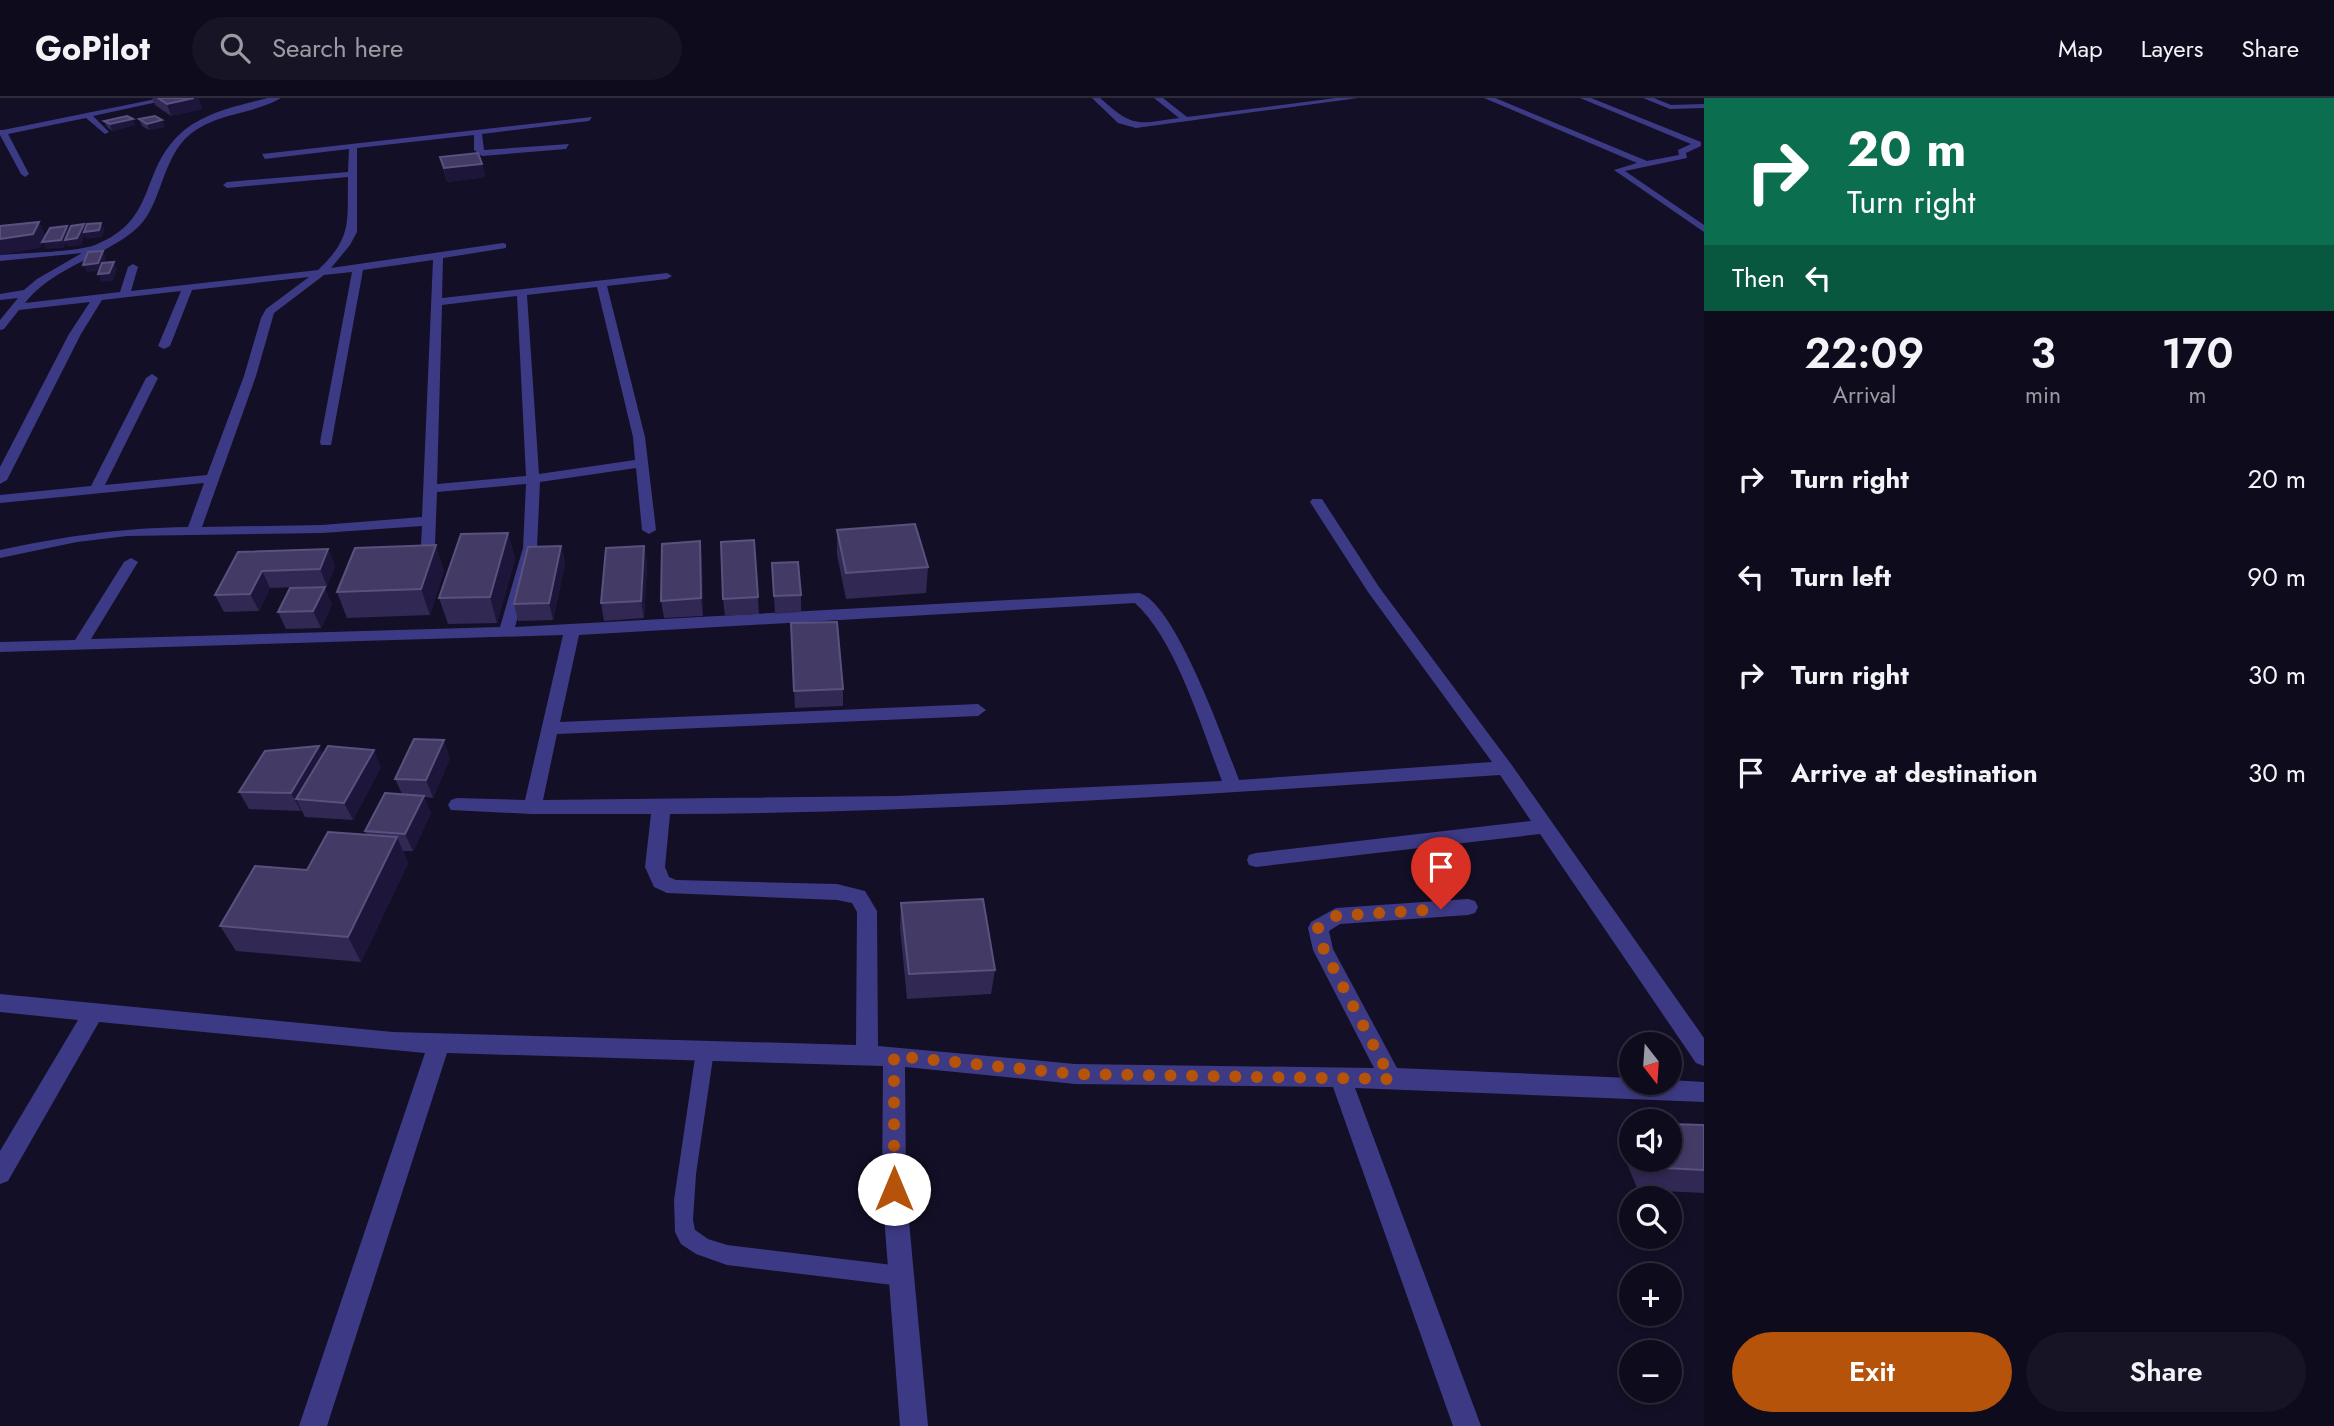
<!DOCTYPE html>
<html lang="en">
<head>
<meta charset="utf-8">
<style>
	body { margin:0; font-family:Jost,sans-serif; background:#171425; color:#f1f3f6; height:100vh; display:flex; flex-direction:column; font-size:26px; white-space:nowrap }
	* { box-sizing:border-box; margin:0 }
	p { font-size:23px; color:#9b9ba3 }
	.icon { flex:none; width:38px; height:38px; fill:none; stroke:currentColor; stroke-width:2; stroke-linecap:round; stroke-linejoin:round }
	.map { position:relative; flex:1; overflow:hidden }
	.sheet { display:flex; flex-direction:column; background:#0e0b1c; width:630px }
	.sheet>* { flex:none }
	.guide { background:#0b6e4f; color:#fff; overflow:hidden }
	.needle { width:46px; rotate:163deg }
	.controls { position:absolute; left:1619px; top:934px; display:grid; gap:14px }
	.controls a { display:grid; place-items:center; width:63px; height:63px; border-radius:50%; background:#0e0b1c; box-shadow:0 4px 10px #0003,0 0 0 2px #2e2b3b; font-size:35px }
	.pin { position:absolute; display:grid; place-items:center; width:60px; height:60px; color:#fff; margin:-72px -30px; border-radius:50% 50% 50% 0; rotate:-45deg; box-shadow:0 0 7px #0007 }
	.pin .icon { rotate:45deg }
	.me { position:absolute; width:77px; margin:-38px; rotate:0deg; stroke-linejoin:round; filter:drop-shadow(0 0 5px #0008) }
	.turn { display:flex; align-items:center; gap:24px; height:147px; padding:0 28px; font-size:32px }
	.turn .icon { width:91px; height:91px; stroke-width:2.5 }
	.turn b { display:block; font-size:49px; line-height:60px }
	.then { display:flex; align-items:center; height:66px; padding:0 28px; background:#0003; gap:14px; font-size:26px }
	.eta { display:flex; justify-content:space-evenly; align-items:center; height:119px; text-align:center }
	.eta b { font-size:42px; font-weight:600; line-height:49px }
	.button { display:flex; gap:14px; margin-top:auto; padding:14px 28px }
	.button a { flex:1; height:80px; border-radius:42px; background:#b45309; color:#fff; font-size:28px; font-weight:600; line-height:80px; text-align:center }
	.button a+a { background:#171425; color:#f1f3f6 }
	ul { padding:0; list-style:none }
	li { display:flex; align-items:center; gap:21px; height:98px; padding:0 28px }
	li div { flex:1 }
	li b { display:block; font-size:26px }
	li em { font-style:normal }
	header { display:flex; align-items:center; gap:42px; box-sizing:border-box; height:98px; padding:0 35px; background:#0e0b1c; border-bottom:2px solid #2e2b3b }
	header strong { font-size:33px }
	nav { display:flex; gap:38px; margin-inline-start:auto; font-size:24px }
	.search { width:490px; height:63px; background:#171425; display:flex; align-items:center; gap:18px; box-sizing:border-box; padding:0 24px; border-radius:38px; color:#9b9ba3; font-size:26px }
	main { display:flex; flex:1; min-height:0 }
	.map>svg:first-child { display:block }
	.lines { fill:none; stroke-linecap:round; stroke-linejoin:round }
	.service { fill:#3d3a85; fill-rule:evenodd }
	.minor { fill:#3d3a85; fill-rule:evenodd }
	.wall { fill:#312854 }
	.shaded-wall { fill:#1d163a }
	.building { fill:#433a66; stroke:#5a527e; stroke-width:2 }
	.route { stroke:#b45309; stroke-width:12; stroke-dasharray:0 21.6 }
</style>
</head>
<body>
<header>
<strong>GoPilot</strong>
<div class="search"><svg class="icon" aria-label="search" viewBox="0 0 24 24"><circle cx="10" cy="10" r="6"/><path d="M15 15l6 6"/></svg>Search here</div>
<nav><a>Map</a><a>Layers</a><a>Share</a></nav>
</header>
<main>
<div class="map">
<svg width="1704" height="1328" viewBox="0 0 1704 1328">
	<rect width="100%" height="100%" fill="#130f26"/>
	<g class="lines">
		<polygon class="service" points="705,945 711,947 714,953 696,1076 693,1122 695,1132 708,1141 727,1147 901,1168 908,1171 911,1178 908,1185 901,1188 727,1167 696,1156 681,1146 675,1134 674,1102 696,953 699,947"/>
		<g class="minor">
			<polygon points="161,0 176,0 93,18 109,34 105,36 86,20 8,36 29,76 25,79 21,76 0,37 0,32 3,32"/>
			<path d="M268 0H281C250 18 211 14 184 42 161 67 160 111 136 131 104 159 53 169 25 205L120 194 128 169 133 166 138 169 131 193 318 172C353 139 347 124 348 79L227 90 223 87 227 84 348 74 349 51 265 61 262 56 592 19 589 23 482 36 484 52 569 46 566 51 482 58 474 52V37L357 50V134L350 147 331 170 503 145 506 146V150L443 160 442 200 667 175 672 178 667 181 607 188 645 339 656 432 649 436 642 432 636 370 540 384 537 450 515 529 1139 495C1175 504 1225 646 1239 682L1492 664 1368 494 1310 404 1312 401H1322L1379 489 1511 666 1704 940V968L1696 965 1540 736 1256 769 1249 767 1247 762 1249 757 1256 755 1531 723 1500 677C1223 695 947 715 670 716L665 769 669 779 676 782 837 786 865 793 877 813 878 948 1075 966 1374 970 1313 852 1308 830 1311 824 1336 810 1468 801 1475 803 1478 809 1475 815 1468 817 1340 826 1329 833 1333 851 1397 970 1631 980V985H1670V982L1704 984V1004L1355 990 1481 1328H1453L1333 989 1075 986 905 969 906 1091 928 1328H900L882 1091 883 968 447 955 327 1328H299L425 955 99 924 8 1083 0 1086V1053L78 922 0 914V896L393 934 856 947 857 814 852 805 837 802 667 795 654 789 645 769 651 716H532L451 712 448 707 451 702 457 700 525 702 563 537 0 554V544L75 542 124 464 131 460 138 464 91 541 500 529 523 450 526 386 437 394 435 447 428 451 421 447 422 428 322 435 127 438 77 444 0 460V452C66 438 120 430 188 429L204 385 0 405V397L91 388 146 280 152 276 158 280 105 387 207 377 244 278 261 220 266 211 309 179 192 192 170 248 164 251 158 248 181 193 102 202 81 236 7 382 0 386V369L69 236 90 204 19 212 4 231 0 232V222L18 200 0 202V196L24 192 37 181 82 155 0 163V157C22 155 78 154 95 147 158 122 139 74 180 36 204 14 238 8 268 0ZM433 162 422 419 322 427 202 429 256 278 274 215 324 177 352 174 320 344 321 347H331L363 172ZM597 189 633 339 635 362 539 376 527 197ZM517 198 526 378 437 386 442 207ZM1135 505C1176 542 1202 631 1222 683L897 698 543 702 557 636 978 618 986 612 978 606 560 624 579 537Z"/>
			<path d="M1092 0H1100C1134 30 1136 26 1179 20L1154 0H1163L1187 19 1336 0H1358L1136 30 1118 25Z"/>
			<polygon points="1484,0 1495,0 1647,63 1679,57 1678,52 1691,46 1580,0 1591,0 1701,44 1701,48 1686,55 1687,60 1625,73 1704,127 1704,134 1614,72 1637,65"/>
			<polygon points="1643,0 1654,0 1671,7 1704,6 1704,10 1670,11"/>
		</g>
	</g>
	<g class="wall">
		<polygon points="152,0 198,0 202,11 171,18 155,7"/>
		<polygon points="139,21 165,29 149,32 142,28"/>
		<polygon points="104,23 135,27 112,33 107,29"/>
		<polygon points="440,59 482,66 485,79 447,84"/>
		<polygon points="837,432 928,469 926,495 846,501 837,457"/>
		<polygon points="508,435 515,461 497,525 448,526 439,500"/>
		<polygon points="754,442 759,516 725,518 723,501"/>
		<polygon points="561,448 565,465 553,522 518,523 514,506"/>
		<polygon points="644,448 647,465 644,520 604,523 601,505"/>
		<polygon points="328,451 335,468 327,488 270,490 259,513 224,514 215,497 238,454"/>
		<polygon points="702,460 703,518 664,520 661,503"/>
		<polygon points="772,465 801,497 801,514 775,516"/>
		<polygon points="444,472 430,517 347,520 337,494"/>
		<polygon points="332,506 321,530 286,531 278,514"/>
		<polygon points="843,591 843,608 795,610 794,593"/>
		<polygon points="323,656 381,669 353,722 305,719 301,711 301,713 249,711 239,694"/>
		<polygon points="450,660 433,700 424,699 431,715 413,753 403,753 408,765 361,864 236,853 220,828 307,772 367,737 365,733 402,696 395,681"/>
		<polygon points="901,805 995,872 991,896 907,901 900,830"/>
		<polygon points="1704,1027 1704,1095 1638,1092 1619,1047 1631,1035 1631,1062 1670,1062"/>
	</g>
	<g class="shaded-wall">
		<polygon points="194,0 198,0 202,11 171,18 167,6"/>
		<polygon points="133,21 135,27 112,33 110,26"/>
		<polygon points="162,22 165,29 149,32 147,26"/>
		<polygon points="482,66 485,79 447,84 444,70"/>
		<polygon points="39,124 46,138 67,128 71,135 84,126 87,133 101,125 105,132 102,139 87,141 85,137 81,147 68,149 66,145 64,150 46,151 43,144 40,150 0,157 0,141"/>
		<polygon points="103,153 106,160 102,173 87,174 83,167"/>
		<polygon points="114,164 117,171 113,183 101,184 98,176"/>
		<polygon points="508,435 515,461 497,525 490,499"/>
		<polygon points="700,443 702,460 703,518 701,500"/>
		<polygon points="436,447 444,472 430,517 421,491"/>
		<polygon points="561,448 565,465 553,522 549,505"/>
		<polygon points="644,448 647,465 644,520 641,503"/>
		<polygon points="328,451 335,468 327,488 320,471"/>
		<polygon points="262,473 270,490 259,513 250,496"/>
		<polygon points="325,489 332,506 321,530 313,513"/>
		<polygon points="444,642 450,660 433,700 426,682"/>
		<polygon points="319,648 328,666 296,701 301,711 301,713 291,695"/>
		<polygon points="374,652 381,669 353,722 344,705"/>
		<polygon points="424,698 431,715 413,753 405,736"/>
		<polygon points="397,739 408,765 361,864 348,839"/>
	</g>
	<g class="building">
		<polygon points="158,0 194,0 167,6"/>
		<polygon points="127,18 133,21 110,26 104,23"/>
		<polygon points="155,18 162,22 147,26 139,21"/>
		<polygon points="478,55 482,66 444,70 440,59"/>
		<polygon points="39,124 33,136 0,141 0,128"/>
		<polygon points="101,125 99,132 84,134 87,126"/>
		<polygon points="84,126 77,140 65,142 71,128"/>
		<polygon points="67,128 61,142 42,144 50,130"/>
		<polygon points="103,153 98,165 83,167 88,154"/>
		<polygon points="114,164 109,175 98,176 102,165"/>
		<polygon points="915,426 928,469 846,475 837,432"/>
		<polygon points="508,435 490,499 439,500 461,436"/>
		<polygon points="754,442 758,499 723,501 721,444"/>
		<polygon points="700,443 701,500 661,503 662,446"/>
		<polygon points="436,447 421,491 337,494 355,450"/>
		<polygon points="561,448 549,505 514,506 528,449"/>
		<polygon points="644,448 641,503 601,505 606,450"/>
		<polygon points="328,451 320,471 262,473 250,496 215,497 238,454"/>
		<polygon points="798,464 801,497 774,498 772,465"/>
		<polygon points="325,489 313,513 278,514 290,490"/>
		<polygon points="837,524 843,591 794,593 791,525"/>
		<polygon points="414,641 444,642 426,682 395,681"/>
		<polygon points="319,648 291,695 239,694 265,653"/>
		<polygon points="328,648 374,652 344,705 296,701"/>
		<polygon points="385,695 424,698 405,736 365,733"/>
		<polygon points="328,734 397,739 348,839 220,828 255,768 307,772"/>
		<polygon points="983,801 995,872 909,876 901,805"/>
		<polygon points="1670,1026 1704,1027 1704,1072 1664,1070 1660,1062 1670,1062"/>
	</g>
	<g class="lines">
		<polyline class="route" points="894,1091 894,958 1074,976 1391,981 1324,852 1318,830 1336,818 1441,811"/>
	</g>
</svg>
<div class="controls">
<a><svg class="needle" viewBox="-14 -14 28 28"><path d="M0-13l5 13h-10z" fill="#e53935"/><path d="M0 13l5-13h-10z" fill="#9b9ba3"/></svg></a>
<a><svg class="icon" aria-label="sound" viewBox="0 0 24 24"><path d="M4 9h4l5-4v14l-5-4H4zM17 9q2 3 0 6"/></svg></a>
<a><svg class="icon" aria-label="search" viewBox="0 0 24 24"><circle cx="10" cy="10" r="6"/><path d="M15 15l6 6"/></svg></a>
<a>+</a>
<a>−</a>
</div>
<div class="pin" style="left:1441px;top:811px;background:#d93025"><svg class="icon" aria-label="arrive" viewBox="0 0 24 24"><path d="M6 21V4h12l-3 4 3 4H6"/></svg></div>
<svg class="me" style="left:894px;top:1091px" viewBox="-20 -20 40 40"><circle r="19" fill="#fff"/><path d="M0-13L10 11 0 6-10 11z" fill="#b45309"/></svg>
</div>
<section class="sheet">
<div class="guide">
<div class="turn"><svg class="icon" aria-label="right" viewBox="0 0 24 24"><path d="M7 20v-9h11M14 6l5 5-5 5"/></svg><div><b>20 m</b>Turn right</div></div>
<div class="then">Then<svg class="icon" aria-label="left" viewBox="0 0 24 24"><path d="M17 20v-9H6M10 6l-5 5 5 5"/></svg></div>
</div>
<div class="eta">
<div><b>22:09</b><p>Arrival</p></div>
<div><b>3</b><p>min</p></div>
<div><b>170</b><p>m</p></div>
</div>
<ul>
<li><svg class="icon" aria-label="right" viewBox="0 0 24 24"><path d="M7 20v-9h11M14 6l5 5-5 5"/></svg><div><b>Turn right</b></div><em>20 m</em></li>
<li><svg class="icon" aria-label="left" viewBox="0 0 24 24"><path d="M17 20v-9H6M10 6l-5 5 5 5"/></svg><div><b>Turn left</b></div><em>90 m</em></li>
<li><svg class="icon" aria-label="right" viewBox="0 0 24 24"><path d="M7 20v-9h11M14 6l5 5-5 5"/></svg><div><b>Turn right</b></div><em>30 m</em></li>
<li><svg class="icon" aria-label="arrive" viewBox="0 0 24 24"><path d="M6 21V4h12l-3 4 3 4H6"/></svg><div><b>Arrive at destination</b></div><em>30 m</em></li>
</ul>
<div class="button"><a>Exit</a><a>Share</a></div>
</section>
</main>
</body>
</html>
